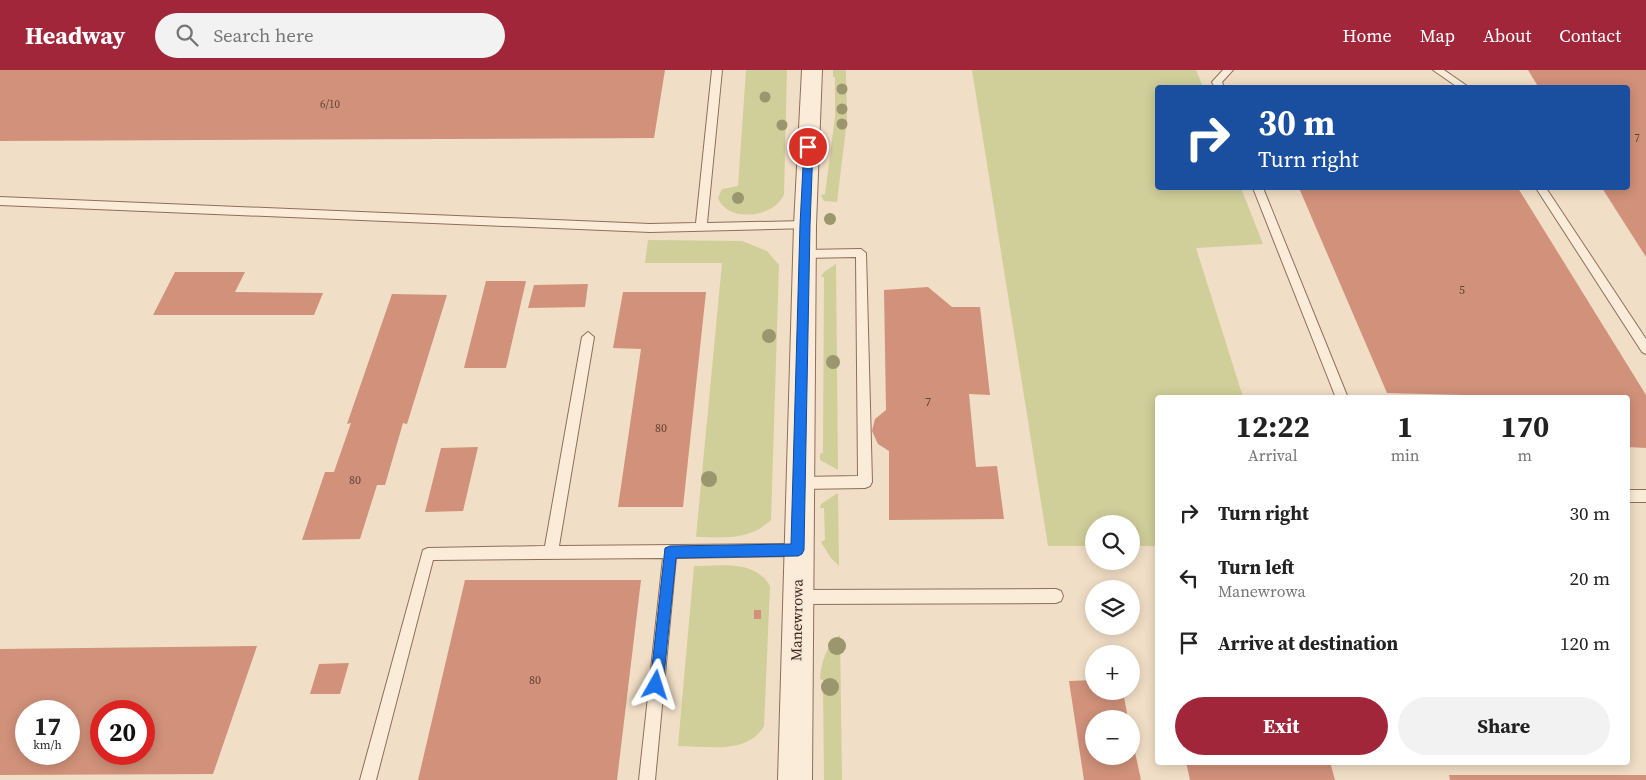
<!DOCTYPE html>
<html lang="en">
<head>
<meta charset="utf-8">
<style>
	body { margin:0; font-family:"Source Serif 4",serif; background:#f2f2f2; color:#222; height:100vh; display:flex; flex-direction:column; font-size:19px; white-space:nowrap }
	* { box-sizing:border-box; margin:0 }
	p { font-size:16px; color:#767676 }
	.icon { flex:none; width:28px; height:28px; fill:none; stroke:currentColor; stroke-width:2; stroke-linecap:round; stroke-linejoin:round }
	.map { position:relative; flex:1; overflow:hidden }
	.details { position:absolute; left:1155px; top:325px; width:475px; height:370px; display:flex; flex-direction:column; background:#fff; border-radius:5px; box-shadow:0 2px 12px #0003 }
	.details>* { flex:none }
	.hud { position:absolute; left:1155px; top:15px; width:475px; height:105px; border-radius:5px; box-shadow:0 2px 12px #0003; background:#1a4fa0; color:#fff; overflow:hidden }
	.fabs { position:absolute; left:1085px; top:445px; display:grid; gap:10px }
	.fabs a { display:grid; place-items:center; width:55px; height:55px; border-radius:50%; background:#fff; box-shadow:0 2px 12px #0003; font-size:25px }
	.speed { position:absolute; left:15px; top:630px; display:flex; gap:10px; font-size:25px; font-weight:700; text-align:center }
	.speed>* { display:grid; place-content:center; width:65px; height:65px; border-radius:50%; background:#fff; box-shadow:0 2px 12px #0003; line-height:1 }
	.speed small { font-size:12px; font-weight:400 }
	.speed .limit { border:8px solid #d22; background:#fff; color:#111 }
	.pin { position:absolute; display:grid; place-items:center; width:42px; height:42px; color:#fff; margin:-21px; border:2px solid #fff; border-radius:50%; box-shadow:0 1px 5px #0007 }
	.me { position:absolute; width:55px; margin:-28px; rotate:6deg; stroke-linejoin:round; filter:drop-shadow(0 0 4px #0008) }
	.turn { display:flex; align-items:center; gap:18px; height:105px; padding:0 20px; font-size:22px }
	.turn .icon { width:65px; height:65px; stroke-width:2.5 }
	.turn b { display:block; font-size:35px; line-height:42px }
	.eta { display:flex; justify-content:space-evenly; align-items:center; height:85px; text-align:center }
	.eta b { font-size:30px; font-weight:700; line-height:35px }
	.action { display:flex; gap:10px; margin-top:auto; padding:10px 20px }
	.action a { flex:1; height:58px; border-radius:30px; background:#a1263a; color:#fff; font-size:20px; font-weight:700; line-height:58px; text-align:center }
	.action a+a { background:#f2f2f2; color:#222 }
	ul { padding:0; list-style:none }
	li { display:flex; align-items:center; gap:15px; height:65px; padding:0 20px }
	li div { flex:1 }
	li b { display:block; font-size:19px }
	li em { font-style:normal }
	header { display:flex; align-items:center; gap:30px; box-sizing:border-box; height:70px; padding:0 25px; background:#a1263a; color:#fff }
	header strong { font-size:24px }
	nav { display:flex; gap:28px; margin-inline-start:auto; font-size:18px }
	.search { width:350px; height:45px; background:#f2f2f2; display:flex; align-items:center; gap:12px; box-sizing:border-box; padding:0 18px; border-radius:28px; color:#767676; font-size:19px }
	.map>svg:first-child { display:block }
	.green { fill:#d0ce99 }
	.building { fill:#d1917a; fill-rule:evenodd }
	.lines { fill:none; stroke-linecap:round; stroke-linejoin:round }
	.lane-casing { stroke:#8e6e5a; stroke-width:2 }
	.street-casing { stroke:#8e6e5a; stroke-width:2 }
	.lane { fill:#fbecda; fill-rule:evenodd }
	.street { fill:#fbecda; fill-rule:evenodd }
	.tree { fill:#9b966d }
	.route { fill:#1a73e8; stroke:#114b97 }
	.labels { text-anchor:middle; stroke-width:4.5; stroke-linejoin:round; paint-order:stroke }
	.far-number-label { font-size:11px; fill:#624336 }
	.number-label { font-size:12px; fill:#624336 }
	.street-label { font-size:15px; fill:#3d291f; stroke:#f8e9d6 }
</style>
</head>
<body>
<header>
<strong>Headway</strong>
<div class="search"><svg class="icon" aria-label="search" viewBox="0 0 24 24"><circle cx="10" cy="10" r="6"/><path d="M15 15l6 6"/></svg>Search here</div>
<nav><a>Home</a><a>Map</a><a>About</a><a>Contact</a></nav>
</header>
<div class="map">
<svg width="1646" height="710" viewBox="0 0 1646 710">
	<rect width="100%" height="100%" fill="#f1dec6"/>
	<g class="green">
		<path d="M746 0H787L784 124C776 147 728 154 718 128L722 119 738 116Z"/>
		<polygon points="833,0 846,0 847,50 837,132 824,131 821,125 825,124 835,47 835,7 833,7"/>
		<polygon points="972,0 1196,0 1203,17 1158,18 1158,118 1241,118 1263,174 1196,178 1243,327 1158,328 1157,476 1131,476 1131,454 1094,454 1094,476 1048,476"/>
		<path d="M648 170 742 171 767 181 779 195 771 450C748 471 726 467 696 467L722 193H645Z"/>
		<polygon points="836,194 836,195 838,400 820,390 820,384 823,383 824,207 821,207 824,202"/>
		<polygon points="838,423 839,496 831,488 821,472 825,470 824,438 820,438 821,434"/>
		<path d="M694 496C719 496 755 489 770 516L764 656C748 685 706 676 678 676Z"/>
		<path d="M840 565 842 710H824L823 610 820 609C821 593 826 576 840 565Z"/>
	</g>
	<g class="building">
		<polygon points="0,0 665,0 654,68 0,71"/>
		<polygon points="1528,0 1646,0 1646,187 1602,118 1628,118 1628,18 1539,18"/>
		<polygon points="1299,118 1518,118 1646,325 1646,378 1628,377 1628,328 1465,328 1464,325 1387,323"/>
		<polygon points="175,202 245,202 235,222 323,223 314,245 153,245"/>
		<polygon points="486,211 526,211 506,298 464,298"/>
		<polygon points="588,214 585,237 528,238 534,215"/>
		<polygon points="928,217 952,237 980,237 990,325 969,324 976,397 997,396 1004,449 889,450 889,381 878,374 872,361 875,349 886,340 884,220"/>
		<polygon points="623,222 706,222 683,437 618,437 641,279 613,278"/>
		<polygon points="392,224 447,225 407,354 403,353 385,415 377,415 360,469 302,470 325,402 334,402 351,353 347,354"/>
		<polygon points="478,377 463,441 425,442 441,378"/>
		<polygon points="465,510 641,510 617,710 418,710"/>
		<rect x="754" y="540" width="7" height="9"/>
		<path d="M257 576 213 704 0 705V579ZM26 641H69V684H26ZM101 641H144V684H101Z"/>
		<polygon points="349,593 340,624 310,624 319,594"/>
		<polygon points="1094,610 1094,621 1123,621 1128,649 1094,649 1094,686 1131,686 1132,668 1141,710 1084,710 1069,611"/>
		<polygon points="1186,692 1330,692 1335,710 1190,710"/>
		<polygon points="1449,705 1646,705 1646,710 1450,710"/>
	</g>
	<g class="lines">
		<defs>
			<g id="lane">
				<polygon points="712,0 722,0 707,153 805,151 810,155 809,158 650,162 0,135 0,127 650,154 696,153"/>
				<polygon points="1223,0 1233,0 1222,12 1224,18 1215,18 1212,12"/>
				<polygon points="1433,0 1444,0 1470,18 1459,18"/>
				<polygon points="1253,118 1263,118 1348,328 1336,328"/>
				<polygon points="1536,118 1546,118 1646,269 1646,284 1642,282"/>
				<polygon points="861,179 866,183 872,412 870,416 865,418 800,419 795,417 793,413 795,409 800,407 858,406 856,187 804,188 799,184 804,180"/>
				<polygon points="588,262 594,267 559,476 798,474 803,476 805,480 803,484 798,486 676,488 655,710 639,710 663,488 433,490 376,710 360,710 423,480 428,478 545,476 582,267"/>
				<rect x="1628" y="420" width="18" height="12"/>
				<polygon points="1056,519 1061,521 1063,526 1061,531 1056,533 797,534 792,532 790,527 792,522 797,520"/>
			</g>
			<polygon id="street" points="802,0 822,0 816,155 812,710 778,710 794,155"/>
		</defs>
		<use href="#lane" class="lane-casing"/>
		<use href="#street" class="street-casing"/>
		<use href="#lane" class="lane"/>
		<use href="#street" class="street"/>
	</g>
	<g class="tree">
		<circle cx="842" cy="19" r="5.5"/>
		<circle cx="765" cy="27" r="5.5"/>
		<circle cx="842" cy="39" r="5.5"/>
		<circle cx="842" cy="54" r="5.5"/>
		<circle cx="782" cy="55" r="5.5"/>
		<circle cx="738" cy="128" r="6"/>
		<circle cx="830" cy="149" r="6"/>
		<circle cx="769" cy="266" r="7"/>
		<circle cx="833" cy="292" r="7"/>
		<circle cx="709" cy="409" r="8"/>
		<circle cx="837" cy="576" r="9"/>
		<circle cx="830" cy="617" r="9"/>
	</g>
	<polygon class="route" points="808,74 813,77 810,155 804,480 802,484 798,486 676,488 663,615 661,620 656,622 652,620 650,615 665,478 670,476 791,474 800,155 804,77"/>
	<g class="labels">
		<g class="far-number-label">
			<text x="330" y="38">6/10</text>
			<text x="1637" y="72">7</text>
		</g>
		<g class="number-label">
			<text x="1462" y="224">5</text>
			<text x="928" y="336">7</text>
			<text x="661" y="362">80</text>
			<text x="355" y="414">80</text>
			<text x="535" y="614">80</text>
		</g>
		<g class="street-label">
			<text transform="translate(797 550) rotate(-89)" y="5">Manewrowa</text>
		</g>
	</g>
</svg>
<div class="fabs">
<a><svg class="icon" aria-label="search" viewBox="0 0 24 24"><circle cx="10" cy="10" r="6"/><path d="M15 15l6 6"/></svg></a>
<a><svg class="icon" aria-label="layers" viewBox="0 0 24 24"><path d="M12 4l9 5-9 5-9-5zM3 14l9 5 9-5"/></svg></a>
<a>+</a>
<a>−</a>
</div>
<div class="speed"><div>17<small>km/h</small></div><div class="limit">20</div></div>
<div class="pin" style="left:808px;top:77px;background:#d93025"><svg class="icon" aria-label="arrive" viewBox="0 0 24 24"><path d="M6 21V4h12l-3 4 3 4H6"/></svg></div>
<svg class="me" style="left:656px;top:615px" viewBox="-20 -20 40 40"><path d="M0-17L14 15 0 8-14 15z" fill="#1a73e8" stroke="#fff" stroke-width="4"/></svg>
<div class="hud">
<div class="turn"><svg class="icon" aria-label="right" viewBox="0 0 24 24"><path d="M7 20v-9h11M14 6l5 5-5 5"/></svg><div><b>30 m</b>Turn right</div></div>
</div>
<section class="details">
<div class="eta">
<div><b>12:22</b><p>Arrival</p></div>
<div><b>1</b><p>min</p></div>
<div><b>170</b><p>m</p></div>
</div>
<ul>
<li><svg class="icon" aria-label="right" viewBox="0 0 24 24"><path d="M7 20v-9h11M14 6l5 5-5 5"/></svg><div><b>Turn right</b></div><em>30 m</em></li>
<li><svg class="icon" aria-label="left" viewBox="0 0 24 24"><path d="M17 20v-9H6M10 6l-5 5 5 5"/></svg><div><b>Turn left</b><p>Manewrowa</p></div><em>20 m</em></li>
<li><svg class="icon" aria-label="arrive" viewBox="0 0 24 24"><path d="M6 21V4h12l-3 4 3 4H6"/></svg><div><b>Arrive at destination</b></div><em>120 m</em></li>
</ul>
<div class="action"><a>Exit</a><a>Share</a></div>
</section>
</div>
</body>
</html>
